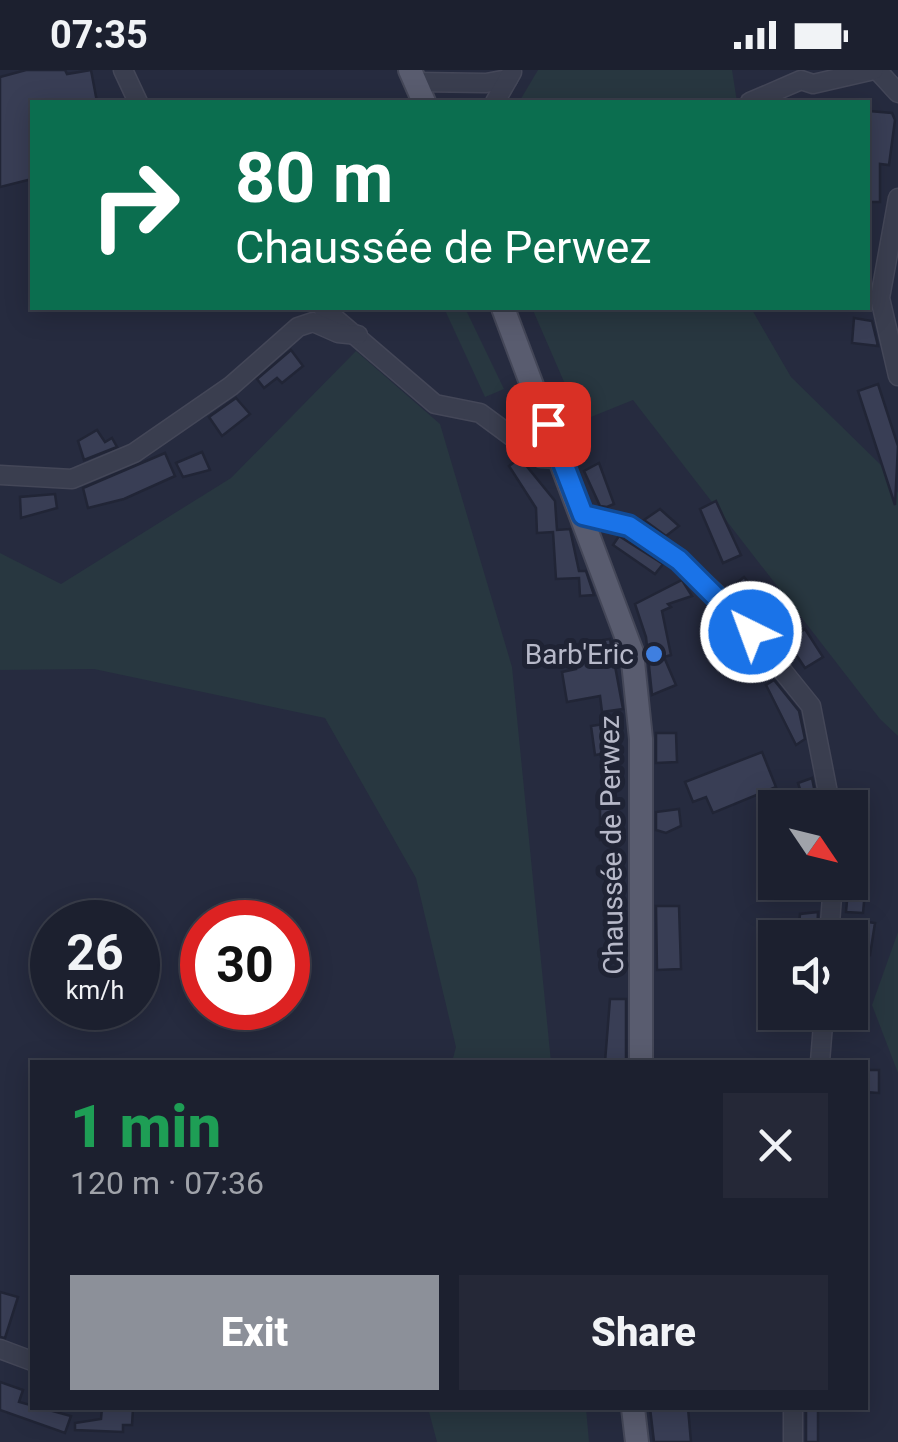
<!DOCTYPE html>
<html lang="en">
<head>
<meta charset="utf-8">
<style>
	body { margin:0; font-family:Roboto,sans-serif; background:#252837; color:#f1f3f6; height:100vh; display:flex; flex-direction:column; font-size:38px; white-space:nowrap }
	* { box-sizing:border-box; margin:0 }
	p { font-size:32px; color:#a0a3aa }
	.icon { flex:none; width:55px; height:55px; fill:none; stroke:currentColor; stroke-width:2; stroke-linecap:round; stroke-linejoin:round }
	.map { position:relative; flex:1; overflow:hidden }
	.sheet { position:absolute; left:30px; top:990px; width:838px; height:350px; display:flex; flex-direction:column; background:#1c202f; border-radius:0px; box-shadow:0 5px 25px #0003,0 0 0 2px #3a3e4b }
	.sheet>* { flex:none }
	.hud { position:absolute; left:30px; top:30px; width:840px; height:210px; border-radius:0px; box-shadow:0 5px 25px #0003,0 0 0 2px #3a3e4b; background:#0b6e4f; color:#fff; overflow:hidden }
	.needle { width:65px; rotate:125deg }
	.controls { position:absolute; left:758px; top:720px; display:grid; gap:20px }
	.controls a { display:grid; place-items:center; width:110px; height:110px; border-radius:0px; background:#1c202f; box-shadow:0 5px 25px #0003,0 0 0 2px #3a3e4b; font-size:50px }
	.speed { position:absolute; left:30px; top:830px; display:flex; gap:20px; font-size:50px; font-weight:700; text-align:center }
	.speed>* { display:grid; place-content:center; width:130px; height:130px; border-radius:50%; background:#1c202f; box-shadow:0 5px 25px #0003,0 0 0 2px #3a3e4b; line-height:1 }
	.speed small { font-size:25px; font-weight:400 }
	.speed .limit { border:15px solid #d22; background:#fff; color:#111 }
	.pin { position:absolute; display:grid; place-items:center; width:85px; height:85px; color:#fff; margin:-42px; border-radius:20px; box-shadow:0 5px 15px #0006 }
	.me { position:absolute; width:110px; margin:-55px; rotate:318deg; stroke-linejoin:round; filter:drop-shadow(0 0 8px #0008) }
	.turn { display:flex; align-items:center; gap:35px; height:210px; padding:0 40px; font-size:45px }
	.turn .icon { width:130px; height:130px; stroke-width:2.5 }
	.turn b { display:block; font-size:70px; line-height:85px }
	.round { display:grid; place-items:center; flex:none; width:105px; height:105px; border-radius:0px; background:#252837 }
	.headline { display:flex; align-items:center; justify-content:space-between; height:170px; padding:0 40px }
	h1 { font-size:60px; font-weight:800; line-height:75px; color:#1e9e55 }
	.cta { display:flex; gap:20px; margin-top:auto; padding:20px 40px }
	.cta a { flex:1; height:115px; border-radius:0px; background:#8c9099; color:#fff; font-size:40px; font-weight:800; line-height:115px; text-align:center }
	.cta a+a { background:#252837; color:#f1f3f6 }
	.status { display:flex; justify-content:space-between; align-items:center; height:70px; padding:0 50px; background:#1c202f; direction:ltr }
	.status svg { height:28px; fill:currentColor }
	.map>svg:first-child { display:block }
	.green { fill:#283740 }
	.building { fill:#393e55; stroke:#212536; stroke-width:2.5 }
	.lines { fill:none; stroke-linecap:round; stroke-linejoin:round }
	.minor-casing { stroke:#444758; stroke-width:21 }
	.major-casing { stroke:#444758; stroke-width:26 }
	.minor { stroke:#3a3e4f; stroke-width:18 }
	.major { stroke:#595c6f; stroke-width:22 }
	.route-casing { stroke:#114b97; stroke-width:25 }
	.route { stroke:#1a73e8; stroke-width:18 }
	.shop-dot { fill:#3f7fe0; stroke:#1f2334; stroke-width:4 }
	.labels { text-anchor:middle; stroke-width:10; stroke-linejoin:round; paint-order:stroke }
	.poi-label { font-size:28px; fill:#b7b9c9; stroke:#1f2334; text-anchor:end }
	.street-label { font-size:28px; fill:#b7b9c9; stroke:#1f2334 }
</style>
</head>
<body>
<div class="status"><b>07:35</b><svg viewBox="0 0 49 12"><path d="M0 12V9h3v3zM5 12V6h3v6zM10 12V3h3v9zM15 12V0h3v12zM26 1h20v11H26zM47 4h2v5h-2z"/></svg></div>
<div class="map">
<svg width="898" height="1372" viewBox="0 0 898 1372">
	<rect width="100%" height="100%" fill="#262b3f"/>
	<g class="green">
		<polygon points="538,0 732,0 737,32 519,32"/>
		<polygon points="444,238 465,238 504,319 485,327"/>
		<polygon points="532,238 751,238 791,307 885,399 898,423 898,666 880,649 633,330 581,351"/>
		<polygon points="356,281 440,354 512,597 551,992 452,992 456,977 416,808 325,648 94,599 0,600 0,483 61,514 231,408"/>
		<polygon points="898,862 898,1003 872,935"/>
		<polygon points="428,1338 586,1338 589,1372 437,1372"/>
	</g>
	<g class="building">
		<polygon points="26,0 65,0 67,4 91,0 97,32 32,32 32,109 0,117 0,7"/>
		<polygon points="869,41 892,43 895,50 889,95 880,94 880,132 868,132"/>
		<polygon points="854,248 872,251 878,276 852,273"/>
		<polygon points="291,280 303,296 282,313 277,308 264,318 257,309"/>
		<polygon points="878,314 898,376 895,435 858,321"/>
		<polygon points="236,328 250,344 222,366 209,347"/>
		<polygon points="97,360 105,372 112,368 117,377 84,390 78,371"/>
		<polygon points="202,382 210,400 183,407 176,393"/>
		<polygon points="165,383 175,406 124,429 88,438 83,418"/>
		<polygon points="520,388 555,431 557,460 570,459 579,501 586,501 594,525 580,526 579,508 556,509 553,462 537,463 536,438 509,396"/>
		<polygon points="599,393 614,434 607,437 600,436 584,401"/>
		<polygon points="55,424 57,438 21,448 20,427"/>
		<polygon points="716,431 741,485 723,493 700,439"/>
		<polygon points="660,439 679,456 666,466 644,450"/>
		<polygon points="619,466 663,494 655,504 613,475"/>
		<polygon points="744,507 765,533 752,542 733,516"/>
		<polygon points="682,510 692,526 668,534 671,537 662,541 671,585 664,587 676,615 652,625 646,567 635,534"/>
		<polygon points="805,559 823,587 805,598 787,571"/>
		<polygon points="610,569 623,639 602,642 600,626 567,632 562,602 576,599 572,575"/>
		<polygon points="774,610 799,641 805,669 796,675 766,615"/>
		<polygon points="604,654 608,683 595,685 591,656"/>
		<polygon points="656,663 676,663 677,692 656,693"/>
		<polygon points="762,682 776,717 713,743 706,727 693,732 685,712"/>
		<polygon points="812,708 818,738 806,738 798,713"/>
		<polygon points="616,738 616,769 600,770 600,739"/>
		<polygon points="679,739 681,756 666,763 656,760 656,742"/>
		<polygon points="848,820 865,821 863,843 846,842"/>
		<polygon points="656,836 679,836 681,899 657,900"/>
		<polygon points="608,842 626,842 626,887 607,888"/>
		<polygon points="818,842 817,868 798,868 800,844"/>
		<polygon points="854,850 875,853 870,885 850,880"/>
		<polygon points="610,929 626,929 626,992 605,992"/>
		<polygon points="865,1000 879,1000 879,1023 865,1022"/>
		<polygon points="0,1222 18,1227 5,1268 0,1267"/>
		<polygon points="0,1312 23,1320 19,1332 71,1346 65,1363 0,1340"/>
		<polygon points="102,1338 133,1338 132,1355 123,1355 123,1362 75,1360 75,1353 101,1349"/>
		<polygon points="650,1338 688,1338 691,1372 654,1372"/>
		<rect x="806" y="1338" width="12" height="34"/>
	</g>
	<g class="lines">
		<defs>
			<g id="minor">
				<polyline points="123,0 138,32"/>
				<polyline points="877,0 898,23"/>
				<polyline points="416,12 486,13 508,9"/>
				<polyline points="495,32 512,2"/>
				<polyline points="750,32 801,10 813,14 874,0"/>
				<polyline points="898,128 880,228 898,306"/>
				<polyline points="323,238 435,334 480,343 541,388 561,389"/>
				<polyline points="0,405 72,409 134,383 231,316 298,257 313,252 338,263 358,265"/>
				<polyline points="583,445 629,455 679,490 731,537 811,636 831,738"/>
				<polyline points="829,868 833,812"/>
				<polyline points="820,992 824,942"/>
				<polyline points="0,1279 32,1291"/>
				<polyline points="793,1372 793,1338"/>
			</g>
			<g id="major">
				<polyline points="410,0 424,32"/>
				<polyline points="503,238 632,582 641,669 641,992"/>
				<polyline points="633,1338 637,1372"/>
			</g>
		</defs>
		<use href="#minor" class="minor-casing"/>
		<use href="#major" class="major-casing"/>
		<use href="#minor" class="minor"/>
		<use href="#major" class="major"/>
	</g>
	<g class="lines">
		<defs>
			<polyline id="route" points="548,354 583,445 629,456 679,490 751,562"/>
		</defs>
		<use href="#route" class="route-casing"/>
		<use href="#route" class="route"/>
	</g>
	<circle class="shop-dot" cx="654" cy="584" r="10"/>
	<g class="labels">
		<g class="poi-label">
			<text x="634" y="594">Barb'Eric</text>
		</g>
		<g class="street-label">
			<text transform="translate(611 775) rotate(-91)" y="10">Chaussée de Perwez</text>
		</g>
	</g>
</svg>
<div class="controls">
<a><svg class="needle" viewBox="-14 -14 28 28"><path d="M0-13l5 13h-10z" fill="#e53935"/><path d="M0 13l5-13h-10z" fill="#a0a3aa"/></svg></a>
<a><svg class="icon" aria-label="sound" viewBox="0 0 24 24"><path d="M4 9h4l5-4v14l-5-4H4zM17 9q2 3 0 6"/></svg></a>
</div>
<div class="speed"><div>26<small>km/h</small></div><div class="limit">30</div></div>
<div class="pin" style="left:548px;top:354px;background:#d93025"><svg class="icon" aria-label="arrive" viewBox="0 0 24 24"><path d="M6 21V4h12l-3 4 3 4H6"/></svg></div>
<svg class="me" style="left:751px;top:562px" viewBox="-20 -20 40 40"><circle r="17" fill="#1a73e8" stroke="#fff" stroke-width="3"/><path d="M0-11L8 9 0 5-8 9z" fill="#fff"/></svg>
<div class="hud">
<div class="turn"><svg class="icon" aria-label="right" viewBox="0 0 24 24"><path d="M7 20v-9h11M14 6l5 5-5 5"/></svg><div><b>80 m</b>Chaussée de Perwez</div></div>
</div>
<section class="sheet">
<div class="headline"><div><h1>1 min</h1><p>120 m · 07:36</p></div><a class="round"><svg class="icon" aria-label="close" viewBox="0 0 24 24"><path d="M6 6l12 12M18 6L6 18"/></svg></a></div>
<div class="cta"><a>Exit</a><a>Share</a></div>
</section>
</div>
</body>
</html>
